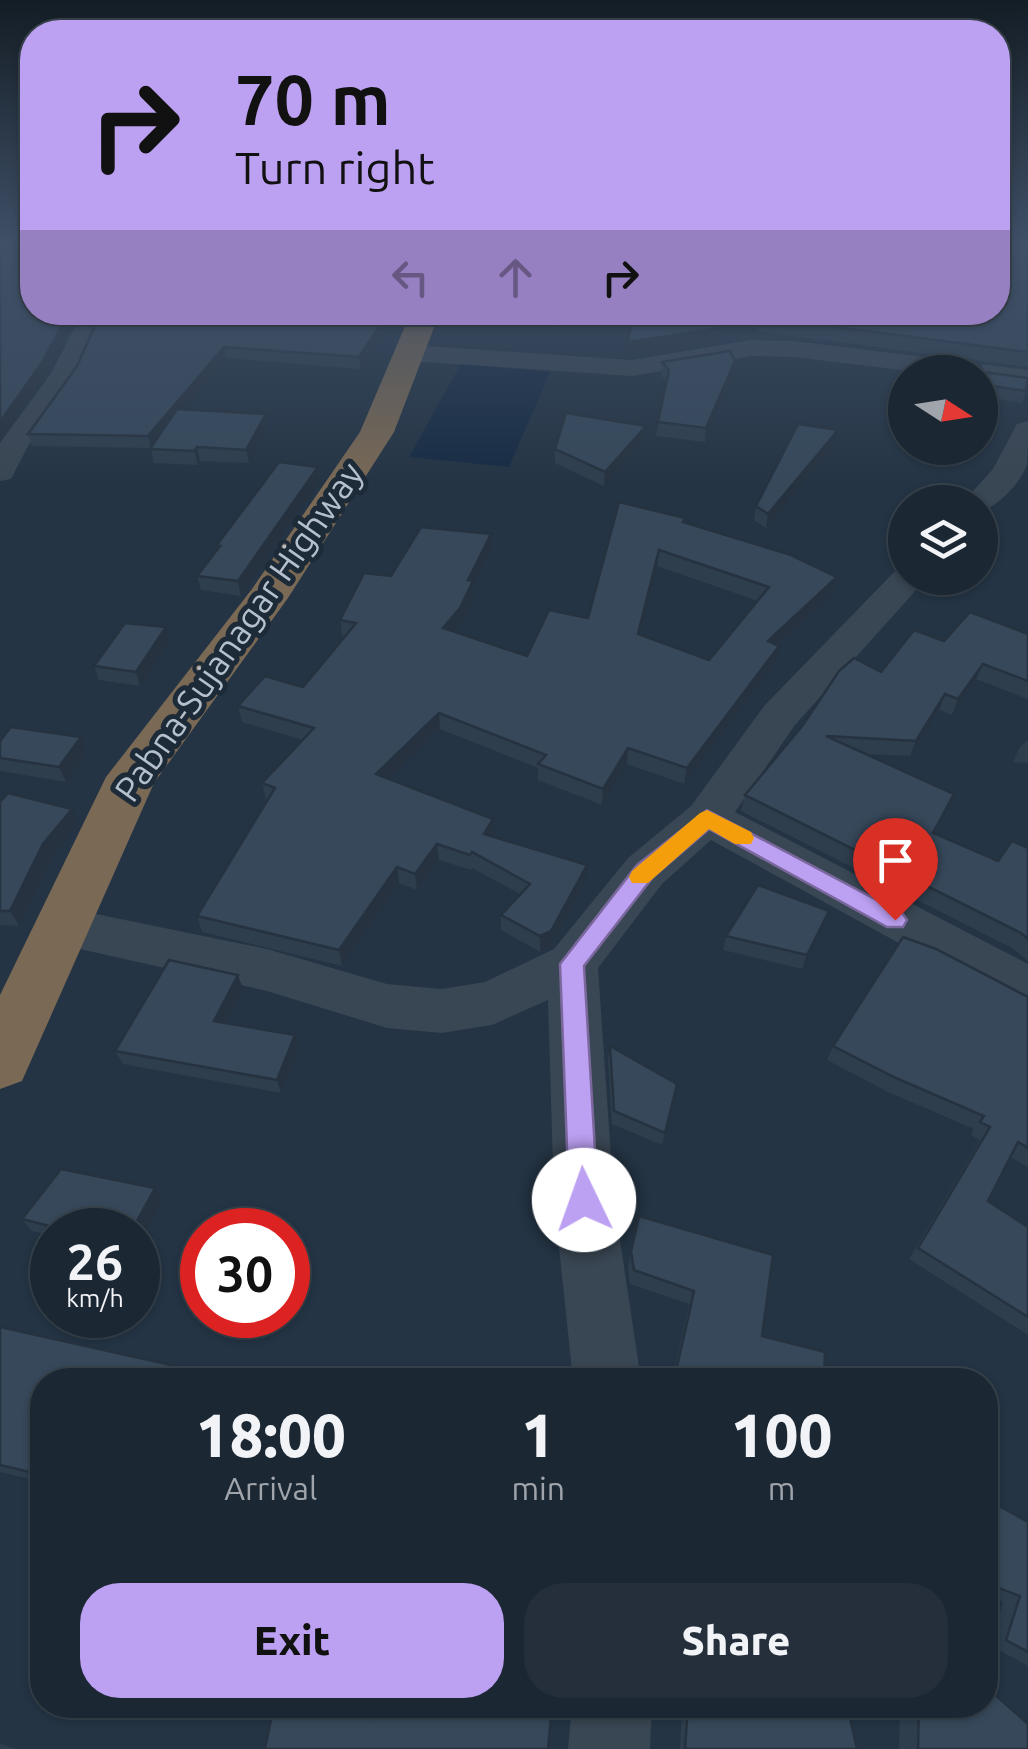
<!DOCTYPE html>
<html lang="en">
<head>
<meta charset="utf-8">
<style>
	body { margin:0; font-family:Ubuntu,sans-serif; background:#242f3b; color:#f1f3f6; height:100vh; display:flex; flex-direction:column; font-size:38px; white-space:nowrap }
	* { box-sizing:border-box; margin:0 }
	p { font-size:32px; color:#a0a5ac }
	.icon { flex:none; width:55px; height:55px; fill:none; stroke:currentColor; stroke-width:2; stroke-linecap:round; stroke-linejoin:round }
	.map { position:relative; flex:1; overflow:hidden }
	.drawer { position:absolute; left:30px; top:1368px; width:968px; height:350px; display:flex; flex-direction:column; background:#1b2733; border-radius:40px; box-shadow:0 2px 8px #0004,0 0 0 2px #39444e }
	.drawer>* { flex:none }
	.hud { position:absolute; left:20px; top:20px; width:990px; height:305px; border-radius:40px; box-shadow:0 2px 8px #0004,0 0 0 2px #39444e; background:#bca0f2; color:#111; overflow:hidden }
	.needle { width:65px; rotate:102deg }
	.fabs { position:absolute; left:888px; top:355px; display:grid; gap:20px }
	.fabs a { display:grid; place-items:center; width:110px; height:110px; border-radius:50%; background:#1b2733; box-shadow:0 2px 8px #0004,0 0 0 2px #39444e; font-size:50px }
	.speed { position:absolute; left:30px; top:1208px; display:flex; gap:20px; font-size:50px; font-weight:700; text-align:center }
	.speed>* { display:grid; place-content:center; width:130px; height:130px; border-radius:50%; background:#1b2733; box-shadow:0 2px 8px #0004,0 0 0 2px #39444e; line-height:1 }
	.speed small { font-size:25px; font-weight:400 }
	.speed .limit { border:15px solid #d22; background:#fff; color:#111 }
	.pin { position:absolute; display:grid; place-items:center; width:85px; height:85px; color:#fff; margin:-102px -42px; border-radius:50% 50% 50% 0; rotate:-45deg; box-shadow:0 0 10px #0007 }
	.pin .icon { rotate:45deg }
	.me { position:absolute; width:110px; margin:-55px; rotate:357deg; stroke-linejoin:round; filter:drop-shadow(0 0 8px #0008) }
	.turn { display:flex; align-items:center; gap:35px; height:210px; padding:0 50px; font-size:45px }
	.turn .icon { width:130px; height:130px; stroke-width:2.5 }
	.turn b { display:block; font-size:70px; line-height:85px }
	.lanes { display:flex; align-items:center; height:95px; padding:0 50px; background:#0003; justify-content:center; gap:50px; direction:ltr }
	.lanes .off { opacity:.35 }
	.eta { display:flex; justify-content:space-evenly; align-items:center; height:170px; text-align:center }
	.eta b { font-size:60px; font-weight:800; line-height:70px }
	.cta { display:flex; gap:20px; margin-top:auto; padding:20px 50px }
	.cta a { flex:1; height:115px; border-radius:40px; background:#bca0f2; color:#111; font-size:40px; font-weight:800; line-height:115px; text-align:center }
	.cta a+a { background:#242f3b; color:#f1f3f6 }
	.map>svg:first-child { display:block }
	.water { fill:#162b43 }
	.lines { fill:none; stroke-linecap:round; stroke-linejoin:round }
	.minor { fill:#394653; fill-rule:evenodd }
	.highway { fill:#7a6955; fill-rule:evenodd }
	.wall { fill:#2e3e4d; fill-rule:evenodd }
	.shaded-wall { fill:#26323f }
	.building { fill:#36485a; stroke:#26323f; stroke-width:2.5; fill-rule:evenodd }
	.route { fill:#bca0f2; stroke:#7a689d; stroke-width:2.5 }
	.slow { fill:#f59e0b }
	.labels { text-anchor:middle; stroke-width:10; stroke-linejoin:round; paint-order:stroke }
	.street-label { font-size:35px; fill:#b6c0cd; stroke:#1d2b39 }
</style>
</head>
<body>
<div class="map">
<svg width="1028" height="1749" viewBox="0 0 1028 1749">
	<rect width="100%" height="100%" fill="#243444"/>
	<polygon class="water" points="461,364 550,372 509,467 409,457"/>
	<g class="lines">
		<g class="minor">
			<polygon points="83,312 108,312 77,376 28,446 11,479 0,481 0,443 50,375"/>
			<polygon points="751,340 794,341 1028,370 1028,386 980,380 980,372 918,372 794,357 751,356 632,376 410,361 397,353 410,345 632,360"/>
			<path d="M1028 421C1028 434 1028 451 1027 464 1022 482 997 507 980 512V502H963L993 469 1017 424Z"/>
			<polygon points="905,568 905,578 927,578 795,725 735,812 1028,964 1028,1011 1010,1004 711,840 662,884 598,968 614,1200 641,1380 573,1380 554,1200 548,1000 492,1025 442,1033 387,1028 267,991 62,945 44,940 37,926 44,912 62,907 267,949 387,984 442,989 485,982 554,949 628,858 691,806 765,705 896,570"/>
			<polygon points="572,1705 652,1705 650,1749 568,1749"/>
		</g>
		<polygon class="highway" points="411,312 440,312 394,432 288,598 154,783 22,1081 0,1089 0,995 106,777 252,589 360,432"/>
	</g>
	<g class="wall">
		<polygon points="1028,243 1028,367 757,331 759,317"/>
		<polygon points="101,312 394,312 394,317 361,369 226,358 183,409 266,414 268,427 249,463 200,461 198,465 154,463 151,448 32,446 28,434 77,366"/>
		<polygon points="508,312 589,312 556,330 546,322 508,316"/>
		<polygon points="603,312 750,312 747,326 713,313 719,342 627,356 631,327"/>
		<polygon points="735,361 733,374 705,442 656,436 667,382 661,375 662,362"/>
		<polygon points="980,372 983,372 1026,391 1022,403 980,396"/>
		<polygon points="646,426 645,439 604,486 555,463 555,449"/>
		<polygon points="835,444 766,528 754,520 756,506"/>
		<polygon points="318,467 320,481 241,596 201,590 197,576 217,550 216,546"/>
		<path d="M685 522 837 577 833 593 778 645 776 662 684 784 627 764 602 805 538 780V768L440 729 389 779 493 819V837L585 881 551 946 540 952 501 930V915L520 894 472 868 471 870 439 860 417 890 399 883 342 966 202 932 197 916 268 800 266 799 262 783 303 740 242 722 238 706 303 687 345 637 342 636 340 620 391 576 491 534V550L473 586 474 597 461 624 454 632 527 656 588 618ZM657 566 758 601 709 660 640 635Z"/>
		<polygon points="1028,634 1028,699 976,679 952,715 939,710 910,756 866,754 954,794 934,834 998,861 1028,848 1028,961 1012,948 741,811 745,795 881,672 944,641"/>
		<polygon points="170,640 140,686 99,680 94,666"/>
		<polygon points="81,737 87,752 66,782 0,771 0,741"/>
		<polygon points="1028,740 1028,763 1013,762 1020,747"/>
		<polygon points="0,802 79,824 51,859 19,926 0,925"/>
		<polygon points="829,911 802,969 723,950 726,936"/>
		<polygon points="243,989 225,1023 295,1035 299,1048 281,1093 123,1064 115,1051"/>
		<polygon points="1018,993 1028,997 1028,1167 1010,1157 988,1201 1028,1227 1028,1335 909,1259 980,1140 971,1135 974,1129 888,1092 827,1060 833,1046"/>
		<polygon points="610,1046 677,1084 662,1145 612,1124 608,1059"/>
		<polygon points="155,1188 162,1200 138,1230 52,1230 52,1236 32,1231 22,1219"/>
		<polygon points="639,1216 762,1336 824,1380 672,1380 689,1304 630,1284 628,1266"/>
		<polygon points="0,1327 171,1365 182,1378 42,1380 42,1482 0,1472"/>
		<polygon points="985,1498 1028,1522 1028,1666 990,1645 1003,1602 985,1595"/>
		<polygon points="682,1705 847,1705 857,1749 680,1749"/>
		<polygon points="900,1705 985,1705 1028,1749 899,1749"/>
		<polygon points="0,1744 18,1749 0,1749"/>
	</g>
	<g class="shaded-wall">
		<polygon points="69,312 78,312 47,373 0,440 0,422"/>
		<polygon points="389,312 394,312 394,317 361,369 359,357"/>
		<polygon points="565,312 589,312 556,330 557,317"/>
		<polygon points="721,328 719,342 627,356 628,342"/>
		<polygon points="224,347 226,358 151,448 148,436"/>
		<polygon points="735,361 733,374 705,442 706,428"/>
		<polygon points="266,414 268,427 249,463 246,450"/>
		<polygon points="646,426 645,439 604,486 605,472"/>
		<polygon points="838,430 835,444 766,528 768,514"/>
		<polygon points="197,447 200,461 198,465 194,451"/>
		<polygon points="318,467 320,481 241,596 238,581"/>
		<polygon points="491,534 491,550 473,586 474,597 461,624 444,644 443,628"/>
		<polygon points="659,550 657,566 636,650 638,634"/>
		<polygon points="837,577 833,593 765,657 768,641"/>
		<polygon points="166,627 170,640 140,686 136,672"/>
		<polygon points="779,646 776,662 684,784 687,768"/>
		<polygon points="983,664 976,679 952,715 958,699"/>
		<polygon points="945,694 939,710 910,756 916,741"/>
		<polygon points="439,713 440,729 378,790 376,774"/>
		<polygon points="81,737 87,752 66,782 59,767"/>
		<polygon points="628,748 627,764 602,805 603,789"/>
		<polygon points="72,809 79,824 51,859 19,926 10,911 43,844"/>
		<polygon points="493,819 494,835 484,850 484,834"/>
		<polygon points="437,844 439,860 417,890 415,874"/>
		<polygon points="587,865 585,881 551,946 540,952 540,936"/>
		<polygon points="397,867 399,883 342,966 339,950"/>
		<polygon points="829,911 824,925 802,969 807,955"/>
		<polygon points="238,975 243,989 219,1034 214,1021"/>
		<polygon points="295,1035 299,1048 281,1093 277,1080"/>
		<polygon points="155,1188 162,1200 138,1246 138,1230 132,1230"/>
		<polygon points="171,1365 182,1378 181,1380 165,1380"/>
	</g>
	<g class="building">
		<polygon points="0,243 32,243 32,312 69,312 43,361 0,422"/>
		<polygon points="998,243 1028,243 1028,352 759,317 763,312 998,312"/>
		<polygon points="101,312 389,312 359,357 224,347 148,436 28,434 77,366"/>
		<polygon points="629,312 713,312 721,328 628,342 633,315"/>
		<polygon points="730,351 735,361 706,428 658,422 669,370 662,362"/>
		<polygon points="946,364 980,364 983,372 1028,378 1026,391 980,384 980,372 943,372"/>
		<polygon points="177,409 266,414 246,450 197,447 194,451 150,449"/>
		<polygon points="566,413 646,426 605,472 555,449"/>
		<polygon points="798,424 838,430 768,514 756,506"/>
		<polygon points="279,462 318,467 238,581 197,576 220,546 216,546"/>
		<path d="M619 502 685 518 683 522 791 555 837 577 768 641 779 646 687 768 628 748 603 789 538 764 546 755 439 713 376 774 493 819 484 834 587 865 551 931 540 936 501 915 530 884 472 852 470 855 437 844 415 874 397 867 339 950 197 916 275 788 262 783 314 728 238 706 265 676 303 687 356 623 340 620 364 573 391 576 421 527 491 534 468 580 473 581 460 608 443 628 527 656 549 610 588 618ZM659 550 769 587 709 660 638 634Z"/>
		<polygon points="970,612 1028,634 1028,681 983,664 958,699 945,694 916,741 826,736 954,794 933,833 998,861 1012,841 1028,848 1028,939 1021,933 745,795 803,725 839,671 854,658 881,672 914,630 944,641"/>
		<polygon points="125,623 166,627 136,672 94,666"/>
		<polygon points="11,727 81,737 59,767 0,758 0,741"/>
		<polygon points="8,793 72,809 43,844 10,911 0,911 0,802"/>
		<polygon points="758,885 829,911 807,955 726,936"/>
		<polygon points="903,937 936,949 1028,997 1028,1148 1018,1142 988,1201 1028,1227 1028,1317 918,1248 990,1127 980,1122 984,1116 896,1078 833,1046"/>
		<polygon points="169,960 238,975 214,1021 295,1035 277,1080 115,1051"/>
		<polygon points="610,1046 677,1084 665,1133 614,1111"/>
		<polygon points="61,1169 155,1188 132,1230 65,1230 22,1219"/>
		<polygon points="639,1216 773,1255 762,1336 825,1352 824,1380 674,1380 694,1291 634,1270 631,1252"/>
		<polygon points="0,1327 171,1365 165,1380 42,1380 42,1475 0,1465"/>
		<polygon points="985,1498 1028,1522 1028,1652 1006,1640 1020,1596 985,1583"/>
		<polygon points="985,1686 1028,1724 1028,1749 918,1749 919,1705 985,1705"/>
		<polygon points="274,1705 322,1705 374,1719 377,1705 552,1705 548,1749 265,1749"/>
		<polygon points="688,1705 847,1705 857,1749 685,1749"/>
	</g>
	<linearGradient id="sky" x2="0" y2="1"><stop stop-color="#141d25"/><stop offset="0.5" stop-color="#3f5067"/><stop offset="1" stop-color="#3f5067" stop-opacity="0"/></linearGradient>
	<rect width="1028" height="488" fill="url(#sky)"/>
	<polygon class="route" points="707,810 903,914 907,920 903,927 887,927 709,829 653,877 584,966 598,1200 594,1210 584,1214 574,1210 569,1200 560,964 637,865"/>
	<polygon class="slow" points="707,810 751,832 754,838 751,844 735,844 709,829 648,883 632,883 629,877 632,871 700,813"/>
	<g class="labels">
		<g class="street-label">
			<text transform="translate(239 632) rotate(-55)" y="12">Pabna-Sujanagar Highway</text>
		</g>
	</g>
</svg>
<div class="fabs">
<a><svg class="needle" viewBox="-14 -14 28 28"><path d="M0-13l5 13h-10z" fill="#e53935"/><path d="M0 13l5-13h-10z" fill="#a0a5ac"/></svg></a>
<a><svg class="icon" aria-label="layers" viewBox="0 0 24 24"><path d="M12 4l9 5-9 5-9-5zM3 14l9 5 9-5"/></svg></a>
</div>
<div class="speed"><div>26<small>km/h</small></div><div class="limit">30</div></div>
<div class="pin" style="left:895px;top:920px;background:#d93025"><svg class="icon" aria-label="arrive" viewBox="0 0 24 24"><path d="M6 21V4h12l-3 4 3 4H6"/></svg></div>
<svg class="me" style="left:584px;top:1200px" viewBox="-20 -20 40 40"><circle r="19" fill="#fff"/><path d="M0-13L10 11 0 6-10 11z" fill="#bca0f2"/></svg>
<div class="hud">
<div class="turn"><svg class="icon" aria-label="right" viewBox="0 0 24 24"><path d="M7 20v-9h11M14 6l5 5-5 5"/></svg><div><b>70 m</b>Turn right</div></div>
<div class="lanes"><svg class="icon off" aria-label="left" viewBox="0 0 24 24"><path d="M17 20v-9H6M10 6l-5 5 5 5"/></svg><svg class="icon off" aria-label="ahead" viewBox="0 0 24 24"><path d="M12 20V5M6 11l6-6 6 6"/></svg><svg class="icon" aria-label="right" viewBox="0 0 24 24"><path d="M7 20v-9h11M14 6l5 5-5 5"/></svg></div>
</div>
<section class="drawer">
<div class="eta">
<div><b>18:00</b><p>Arrival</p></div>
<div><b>1</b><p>min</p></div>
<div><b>100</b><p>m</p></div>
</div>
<div class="cta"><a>Exit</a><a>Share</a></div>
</section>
</div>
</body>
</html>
